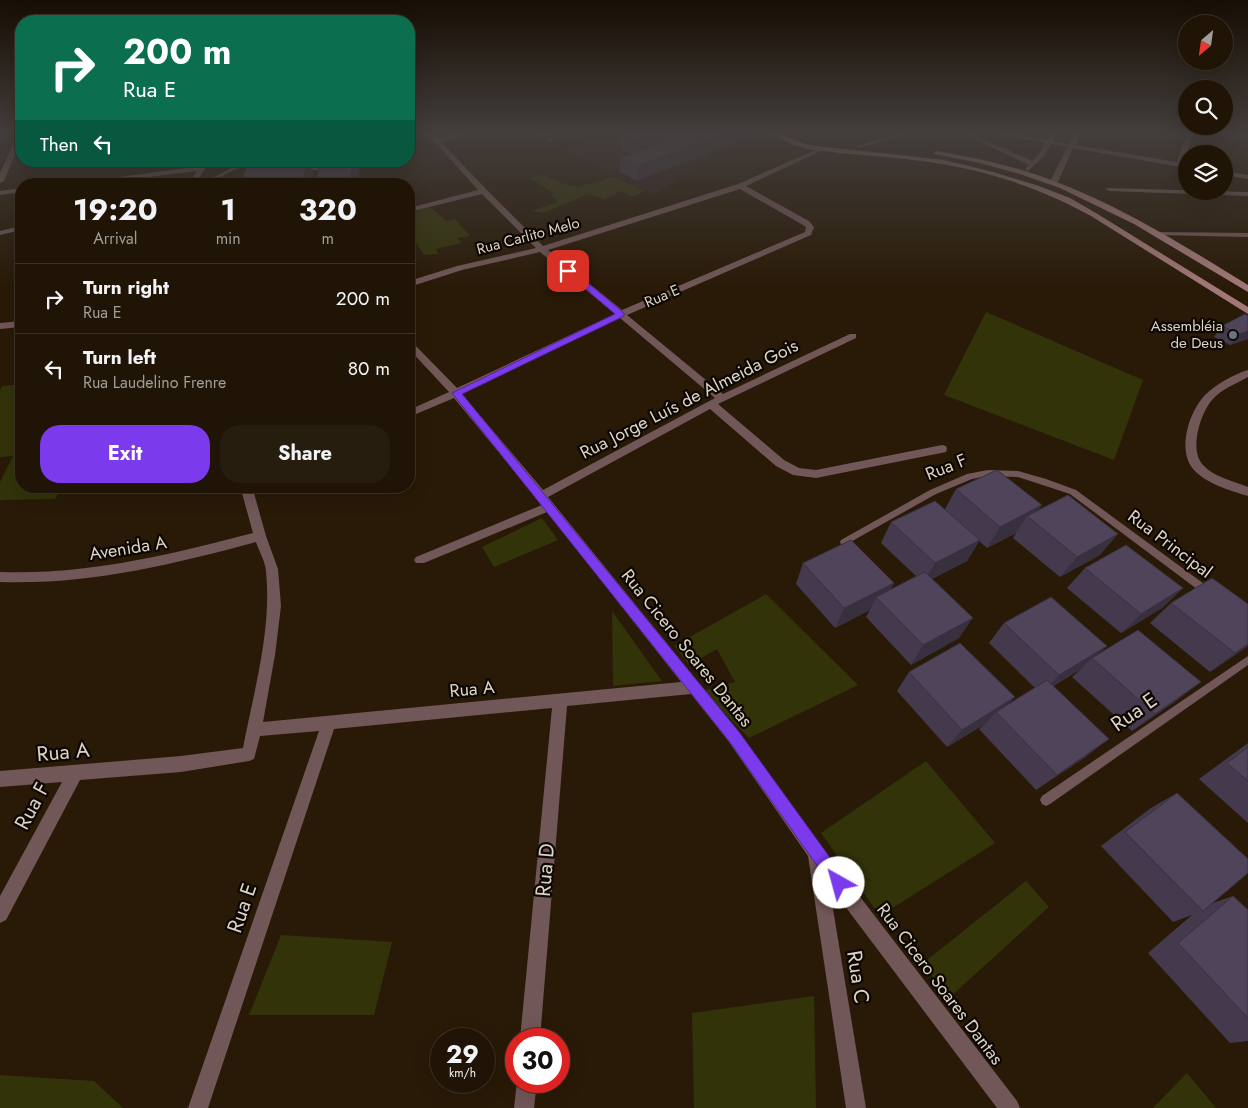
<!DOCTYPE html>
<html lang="en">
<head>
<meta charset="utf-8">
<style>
	body { margin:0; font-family:Jost,sans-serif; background:#271d0f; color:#f1f3f6; height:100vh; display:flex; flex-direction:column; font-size:19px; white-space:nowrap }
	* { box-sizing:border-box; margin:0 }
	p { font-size:16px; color:#a19e9a }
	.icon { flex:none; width:28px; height:28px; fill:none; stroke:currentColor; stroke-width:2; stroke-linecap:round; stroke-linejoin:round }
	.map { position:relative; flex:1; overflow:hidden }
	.drawer { position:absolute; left:15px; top:178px; width:400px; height:315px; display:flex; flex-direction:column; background:#1f1405; border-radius:20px; box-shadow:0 5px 20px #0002,0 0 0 1px #3c3327 }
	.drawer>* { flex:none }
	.top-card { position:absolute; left:15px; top:15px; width:400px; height:152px; border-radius:20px; box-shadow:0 5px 20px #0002,0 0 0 1px #3c3327; background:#0b6e4f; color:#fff; overflow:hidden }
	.needle { width:32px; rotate:209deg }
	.buttons { position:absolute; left:1178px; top:15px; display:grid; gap:10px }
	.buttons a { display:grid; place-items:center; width:55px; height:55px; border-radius:50%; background:#1f1405; box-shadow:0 5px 20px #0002,0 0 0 1px #3c3327; font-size:25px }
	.speed { position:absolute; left:430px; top:1028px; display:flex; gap:10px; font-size:25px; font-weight:700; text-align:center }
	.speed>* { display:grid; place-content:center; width:65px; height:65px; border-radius:50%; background:#1f1405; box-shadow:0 5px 20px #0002,0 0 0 1px #3c3327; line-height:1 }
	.speed small { font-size:12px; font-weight:400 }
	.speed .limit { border:8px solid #d22; background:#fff; color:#111 }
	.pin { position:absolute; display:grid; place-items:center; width:42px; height:42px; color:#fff; margin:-21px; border-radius:10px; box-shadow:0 2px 8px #0006 }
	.me { position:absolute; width:55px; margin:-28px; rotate:322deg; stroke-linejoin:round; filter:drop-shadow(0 0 4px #0008) }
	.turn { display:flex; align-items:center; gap:18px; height:105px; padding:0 25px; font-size:22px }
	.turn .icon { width:65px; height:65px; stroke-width:2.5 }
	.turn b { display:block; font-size:35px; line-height:42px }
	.then { display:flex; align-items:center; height:48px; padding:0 25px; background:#0003; gap:10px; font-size:19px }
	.eta { display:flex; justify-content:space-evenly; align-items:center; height:85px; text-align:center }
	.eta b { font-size:30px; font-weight:700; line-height:35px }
	.cta { display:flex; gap:10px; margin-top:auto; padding:10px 25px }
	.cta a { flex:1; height:58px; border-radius:20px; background:#7c3aed; color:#fff; font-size:20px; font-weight:700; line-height:58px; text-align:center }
	.cta a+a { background:#271d0f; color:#f1f3f6 }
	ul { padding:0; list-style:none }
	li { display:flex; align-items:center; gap:15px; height:70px; padding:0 25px; border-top:1px solid #3c3327 }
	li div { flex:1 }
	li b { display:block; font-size:19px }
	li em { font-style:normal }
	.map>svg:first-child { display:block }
	.education { fill:#321f1b }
	.green { fill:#323309 }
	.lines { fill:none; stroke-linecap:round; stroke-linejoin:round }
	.lane { fill:#715757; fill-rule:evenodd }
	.street { fill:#715757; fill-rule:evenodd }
	.secondary { fill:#a17777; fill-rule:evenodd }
	.wall { fill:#453a4d }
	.shaded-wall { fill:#38303f }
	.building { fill:#50445a; stroke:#38303f }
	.route { fill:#7c3aed; stroke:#51269a }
	.worship-dot { fill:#6b7280; stroke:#0d0702; stroke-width:2 }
	.labels { text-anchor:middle; stroke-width:4.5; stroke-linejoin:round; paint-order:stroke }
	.far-street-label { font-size:15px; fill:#ddd3c8; stroke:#0d0702 }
	.far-poi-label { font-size:15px; fill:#ddd3c8; stroke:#0d0702; text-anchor:end }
	.street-label { font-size:18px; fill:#ddd3c8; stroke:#0d0702 }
	.near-street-label { font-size:21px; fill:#ddd3c8; stroke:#0d0702 }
</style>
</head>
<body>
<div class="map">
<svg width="1248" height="1108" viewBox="0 0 1248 1108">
	<rect width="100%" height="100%" fill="#291a07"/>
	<polygon class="education" points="616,133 763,133 767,134 714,151 654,195 565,150"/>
	<g class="green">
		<polygon points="542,174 563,184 578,187 613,177 646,191 632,197 622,191 604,199 587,194 544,213 531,211 558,202 551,195 553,193 530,178"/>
		<polygon points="430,207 446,221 455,219 470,236 457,238 462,243 436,249 438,254 424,255 415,241 409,242 409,213"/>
		<polygon points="986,312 1143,380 1114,460 944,395"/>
		<polygon points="21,384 21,486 63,486 55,499 0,500 0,482 13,456 0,457 0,390 2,386"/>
		<polygon points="542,518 558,540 494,567 482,547"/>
		<polygon points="766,594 858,685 749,738 703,691 735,682 717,649 689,665 674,646"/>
		<polygon points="612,611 662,681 613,686"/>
		<polygon points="926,761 995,843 880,916 821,833"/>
		<polygon points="1026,881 1049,907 949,998 922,964"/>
		<polygon points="281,935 392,942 374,1015 249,1015"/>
		<polygon points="814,996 816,1108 694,1108 692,1013"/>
		<polygon points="1187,1073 1216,1108 1153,1108"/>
		<polygon points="0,1075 94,1081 123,1108 0,1108"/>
	</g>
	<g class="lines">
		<g class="lane">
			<polygon points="246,161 252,161 206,184 200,184"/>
			<polygon points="341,161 346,161 336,167 326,170 326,171 318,184 313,184 322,170 302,170 300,169 302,168 329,167"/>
			<polygon points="1107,188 1248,192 1248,196 1109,191 1106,189"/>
			<polygon points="1156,232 1248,233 1248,237 1158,235 1156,234"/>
			<polygon points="988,470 1018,471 1046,479 1076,490 1211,589 1213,592 1211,595 1205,595 1070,494 1018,477 988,476 972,479 936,494 847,544 841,544 840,542 841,540 930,490 967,474"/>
			<polygon points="1248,656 1248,665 1050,804 1046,806 1042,804 1040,800 1042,796"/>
		</g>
		<g class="street">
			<polygon points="18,133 21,133 21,140 4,181 0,183 0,173"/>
			<path d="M423 133H430L438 139 460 133H470L441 142 486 189 543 246 738 184 820 148 825 149 746 186 809 221 814 227 811 235 627 315 723 394 850 334H856V338L718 404 784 460 799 468 816 470 942 445 946 446 947 449 946 452 816 478 793 475 776 466 710 409 548 497 739 732 821 846 1017 1101 1020 1108H997L829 885 866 1108H846L808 856 729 742 691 694 567 706 540 1039H520L552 708 334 729 208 1108H188L319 731 260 736 254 759 249 761 181 772 80 780 6 920 0 923V896L62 782 0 787V771L181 756 243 748C254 690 272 630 266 571 265 561 259 551 256 542 171 565 88 585 0 582V572C87 575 169 555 253 533L240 486H252L266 536 278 569 281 606 275 655 263 722 681 682 547 512 424 563H416L414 560 416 557 542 505 454 398 409 417V410L449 392 409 349V341L412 342 457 388 615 314 540 252 462 270 409 287V281L457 266 536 248 482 194 409 212V208L478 190 435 142ZM740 189 803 225 806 227 805 232 622 310 548 250ZM620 318 715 398 543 490 462 394Z"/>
			<polygon points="537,133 544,133 555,141 550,142"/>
			<polygon points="903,133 913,133 859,148 856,146"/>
			<polygon points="962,133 970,133 1032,161 1039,154 1045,143 994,133 1008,133 1047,140 1051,133 1057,133 1053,141 1069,144 1074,133 1080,133 1075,145 1177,162 1187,133 1193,133 1184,164 1186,164 1186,168 1073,148 1058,182 1054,184 1050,182 1067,147 1051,144 1044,156 1028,171 1025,169 1029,165"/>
			<polygon points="203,161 210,161 195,184 188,184 197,171 91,184 69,184 200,166"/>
			<polygon points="1224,171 1248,175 1248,179 1224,175"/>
			<polygon points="21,188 21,192 0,195 0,191"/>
			<polygon points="21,226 21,230 0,235 0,231"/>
			<polygon points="21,321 21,327 0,329 0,323"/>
			<path d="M1248 370V377C1236 384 1221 389 1212 400 1200 414 1189 450 1203 465 1214 477 1233 481 1248 487V496C1231 491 1205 483 1193 469 1177 449 1189 412 1205 395 1215 385 1234 374 1248 370Z"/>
			<polygon points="517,1081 537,1081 534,1108 514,1108"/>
		</g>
		<g class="secondary">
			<path d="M770 133H778L808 145 944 160 993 172 1039 186 1070 198 1096 213 1248 307V314L1091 216C1041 188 986 170 929 162 889 156 848 155 808 149L794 145Z"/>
			<path d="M936 151C966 156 996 162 1025 171 1105 196 1177 241 1248 285V292L1134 224 1060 188 1020 174 980 163 934 154V152Z"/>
		</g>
	</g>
	<g class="wall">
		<polygon points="621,136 751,136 637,181 620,172 620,158 630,154 621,150"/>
		<polygon points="320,161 358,161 360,169 357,184 319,184 317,180"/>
		<polygon points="1248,316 1248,339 1230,345 1214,337 1222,326"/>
		<polygon points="956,489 1039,510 1100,555 1060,577 1013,538 1016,533 987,548 979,541 967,561 932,579 959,638 911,665 866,617 870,610 835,628 796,584 803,563 891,589 916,576 881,543 891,522 945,509"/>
		<polygon points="1085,568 1183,588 1162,608 1121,633 1067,588"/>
		<polygon points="1171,603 1248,646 1210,672 1150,623"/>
		<polygon points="1004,623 1098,654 1176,701 1132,731 1072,677 1081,669 1053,686 1087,756 1036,790 979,729 985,724 947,747 897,691 909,672 1009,704 1035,688 989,643"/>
		<polygon points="1248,743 1248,823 1199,779"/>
		<polygon points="1177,793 1213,903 1233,896 1248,910 1248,1041 1230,1043 1148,953 1192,915 1173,922 1101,846 1151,808"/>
	</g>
	<g class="shaded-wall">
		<polygon points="724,133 752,133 751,136 637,181 637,166"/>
		<polygon points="651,136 650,150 634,156 634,142"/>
		<polygon points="308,161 309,161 313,174 311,184 288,184"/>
		<polygon points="354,161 358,161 360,169 357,184 352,184 350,178"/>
		<polygon points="1248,331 1248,339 1230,345 1239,334"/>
		<polygon points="1042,505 1032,520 1027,516 1016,533 987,548 1000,527"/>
		<polygon points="1118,534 1100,555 1060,577 1077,557"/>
		<polygon points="980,540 967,561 923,583 935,563"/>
		<polygon points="894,583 884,603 876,597 870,610 835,628 844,608"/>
		<polygon points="1183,588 1162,608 1121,633 1141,614"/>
		<polygon points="973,618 959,638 911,665 923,645"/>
		<polygon points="1248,644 1248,646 1210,672 1235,653"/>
		<polygon points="1107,646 1093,659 1092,658 1081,669 1041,694 1059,675"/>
		<polygon points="1201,682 1176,701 1132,731 1155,714"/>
		<polygon points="1015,697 998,715 996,712 985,724 947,747 962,730"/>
		<polygon points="1109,739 1087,756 1036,790 1057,775"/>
	</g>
	<g class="building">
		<polygon points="629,133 724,133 637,166 620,158 664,142 651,136 634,142 621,136"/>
		<polygon points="267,161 308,161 304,176 288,184 240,184 249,162"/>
		<polygon points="320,161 354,161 350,178 317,180"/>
		<polygon points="1245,314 1248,316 1248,331 1239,334 1222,326"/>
		<polygon points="997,470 1042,505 1000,527 956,489"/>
		<polygon points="1068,495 1118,534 1077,557 1027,516"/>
		<polygon points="935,501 980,540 935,563 891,522"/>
		<polygon points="851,540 894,583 844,608 803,563"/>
		<polygon points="1126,545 1183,588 1141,614 1085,568"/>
		<polygon points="925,572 973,618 923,645 876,597"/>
		<polygon points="1212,578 1248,604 1248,644 1235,653 1171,603"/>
		<polygon points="1051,597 1107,646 1059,675 1004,623"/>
		<polygon points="1138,630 1201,682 1155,714 1092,658"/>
		<polygon points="960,643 1015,697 962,730 909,672"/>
		<polygon points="1047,680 1109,739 1057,775 996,712"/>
		<polygon points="1248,747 1248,781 1227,763"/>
		<polygon points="1177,793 1248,859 1248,873 1203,911 1125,832"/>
		<polygon points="1233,896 1248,910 1248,1018 1178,943"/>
	</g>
	<linearGradient id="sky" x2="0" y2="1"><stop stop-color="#170e04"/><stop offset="0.46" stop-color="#433e3c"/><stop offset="1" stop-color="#433e3c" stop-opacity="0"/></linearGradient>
	<rect width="1248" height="288" fill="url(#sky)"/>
	<polygon class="route" points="566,269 571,269 624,313 624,316 462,394 739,732 844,877 847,883 844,888 839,891 833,888 729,741 452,393 615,314 566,272"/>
	<circle class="worship-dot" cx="1233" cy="335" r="5"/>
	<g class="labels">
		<g class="far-street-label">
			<text transform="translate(528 236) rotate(-15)" y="5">Rua Carlito Melo</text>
			<text transform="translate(662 296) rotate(-23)" y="5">Rua E</text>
		</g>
		<g class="far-poi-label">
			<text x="1223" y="331">Assembléia<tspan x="1223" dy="17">de Deus</tspan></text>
		</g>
		<g class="street-label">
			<text transform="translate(689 399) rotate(-27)" y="6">Rua Jorge Luís de Almeida Gois</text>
			<text transform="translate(946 467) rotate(-22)" y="6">Rua F</text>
			<text transform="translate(1170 544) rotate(37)" y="6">Rua Principal</text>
			<text transform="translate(128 548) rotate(-9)" y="6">Avenida A</text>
			<text transform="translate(687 648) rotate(51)" y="6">Rua Cicero Soares Dantas</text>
			<text transform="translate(472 689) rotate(-5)" y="6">Rua A</text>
			<text transform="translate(940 984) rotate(53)" y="6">Rua Cicero Soares Dantas</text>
		</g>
		<g class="near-street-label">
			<text transform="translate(1134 712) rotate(-35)" y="7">Rua E</text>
			<text transform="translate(63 752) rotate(-5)" y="7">Rua A</text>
			<text transform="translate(32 806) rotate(-62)" y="7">Rua F</text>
			<text transform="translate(545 870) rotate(-85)" y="7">Rua D</text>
			<text transform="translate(242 908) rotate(-71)" y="7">Rua E</text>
			<text transform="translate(858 977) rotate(81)" y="7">Rua C</text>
		</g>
	</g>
</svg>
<div class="buttons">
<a><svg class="needle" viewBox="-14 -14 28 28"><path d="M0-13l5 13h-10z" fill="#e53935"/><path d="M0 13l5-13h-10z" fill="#a19e9a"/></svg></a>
<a><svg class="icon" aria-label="search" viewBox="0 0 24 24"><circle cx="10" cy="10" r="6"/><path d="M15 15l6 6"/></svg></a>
<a><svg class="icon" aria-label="layers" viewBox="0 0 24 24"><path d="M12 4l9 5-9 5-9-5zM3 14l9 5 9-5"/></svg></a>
</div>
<div class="speed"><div>29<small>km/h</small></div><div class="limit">30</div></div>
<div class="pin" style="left:568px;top:271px;background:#d93025"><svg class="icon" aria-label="arrive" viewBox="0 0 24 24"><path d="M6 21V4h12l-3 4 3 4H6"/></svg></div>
<svg class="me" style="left:839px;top:883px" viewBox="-20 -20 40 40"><circle r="19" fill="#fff"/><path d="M0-13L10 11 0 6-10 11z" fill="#7c3aed"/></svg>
<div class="top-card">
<div class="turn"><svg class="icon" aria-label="right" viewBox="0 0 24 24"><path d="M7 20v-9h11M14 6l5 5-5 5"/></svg><div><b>200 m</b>Rua E</div></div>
<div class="then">Then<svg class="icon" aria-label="left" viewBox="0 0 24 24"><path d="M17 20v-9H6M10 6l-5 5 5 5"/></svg></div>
</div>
<section class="drawer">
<div class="eta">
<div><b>19:20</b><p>Arrival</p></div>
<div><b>1</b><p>min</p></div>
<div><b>320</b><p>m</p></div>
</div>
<ul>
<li><svg class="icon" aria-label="right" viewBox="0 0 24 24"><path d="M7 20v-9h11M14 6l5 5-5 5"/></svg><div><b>Turn right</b><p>Rua E</p></div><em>200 m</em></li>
<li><svg class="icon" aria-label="left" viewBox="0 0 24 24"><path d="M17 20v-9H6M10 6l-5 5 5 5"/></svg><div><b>Turn left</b><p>Rua Laudelino Frenre</p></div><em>80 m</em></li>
</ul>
<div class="cta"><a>Exit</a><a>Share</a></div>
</section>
</div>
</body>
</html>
